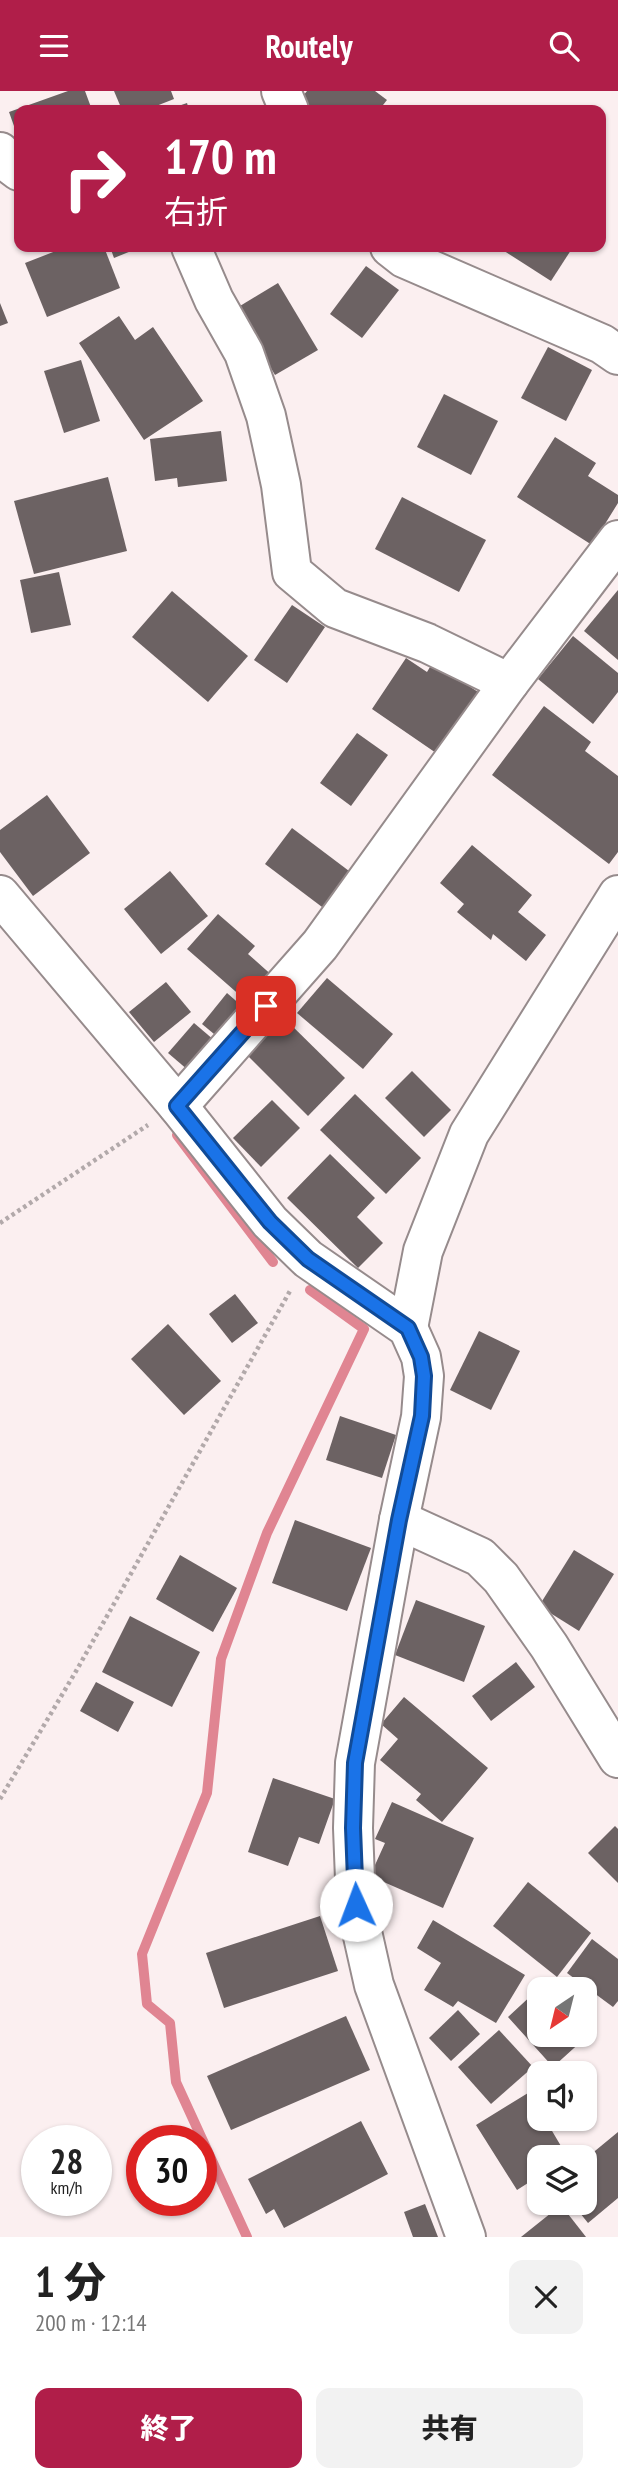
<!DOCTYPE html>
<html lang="ja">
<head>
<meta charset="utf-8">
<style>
	body { margin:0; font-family:"PT Sans Narrow","Noto Sans JP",sans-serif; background:#f2f2f2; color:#222; height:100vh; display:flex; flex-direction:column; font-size:26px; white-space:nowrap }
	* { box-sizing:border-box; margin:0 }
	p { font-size:23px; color:#767676 }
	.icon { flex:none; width:38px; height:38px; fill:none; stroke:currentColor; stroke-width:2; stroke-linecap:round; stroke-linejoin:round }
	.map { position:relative; height:2146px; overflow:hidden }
	.side { display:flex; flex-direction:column; background:#fff; flex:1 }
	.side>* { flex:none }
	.hud { position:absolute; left:14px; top:14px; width:592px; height:147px; border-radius:14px; box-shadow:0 2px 5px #0004; background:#b01e49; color:#fff; overflow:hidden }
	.needle { width:46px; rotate:215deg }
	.fabs { position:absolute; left:527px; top:1886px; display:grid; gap:14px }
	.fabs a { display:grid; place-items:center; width:70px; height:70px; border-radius:14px; background:#fff; box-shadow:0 2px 5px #0004; font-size:35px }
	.speed { position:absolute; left:21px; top:2034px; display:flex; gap:14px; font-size:35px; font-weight:700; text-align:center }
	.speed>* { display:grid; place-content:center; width:91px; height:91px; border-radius:50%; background:#fff; box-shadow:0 2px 5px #0004; line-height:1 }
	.speed small { font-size:18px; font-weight:400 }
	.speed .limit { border:10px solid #d22; background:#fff; color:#111 }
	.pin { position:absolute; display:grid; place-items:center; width:60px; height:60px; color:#fff; margin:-30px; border-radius:14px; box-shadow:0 4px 10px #0006 }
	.me { position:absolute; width:77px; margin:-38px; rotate:358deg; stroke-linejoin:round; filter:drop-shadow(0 0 5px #0008) }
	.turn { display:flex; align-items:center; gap:24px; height:147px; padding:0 35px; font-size:32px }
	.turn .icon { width:91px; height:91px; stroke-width:2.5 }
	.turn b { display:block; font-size:49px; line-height:60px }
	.round { display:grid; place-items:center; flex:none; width:74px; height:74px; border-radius:14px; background:#f2f2f2 }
	.overview { display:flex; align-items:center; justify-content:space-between; height:119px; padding:0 35px }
	h1 { font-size:42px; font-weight:800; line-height:52px }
	.cta { display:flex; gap:14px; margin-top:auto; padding:14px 35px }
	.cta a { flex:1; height:80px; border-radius:14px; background:#b01e49; color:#fff; font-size:28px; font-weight:800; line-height:80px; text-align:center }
	.cta a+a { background:#f2f2f2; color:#222 }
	header { display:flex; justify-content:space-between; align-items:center; height:91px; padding:0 35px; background:#b01e49; color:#fff; font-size:32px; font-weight:800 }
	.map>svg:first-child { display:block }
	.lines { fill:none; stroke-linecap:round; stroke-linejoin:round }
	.stream { stroke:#e08592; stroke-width:10 }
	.building { fill:#6c6263 }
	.minor-casing { stroke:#968b8c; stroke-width:42 }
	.path { stroke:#b2a9aa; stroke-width:4.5; stroke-dasharray:3.5 3.5; stroke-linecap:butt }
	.minor { stroke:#fff; stroke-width:38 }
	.route-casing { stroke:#114b97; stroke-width:18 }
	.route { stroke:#1a73e8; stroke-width:12 }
</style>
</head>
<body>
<header><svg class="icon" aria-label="menu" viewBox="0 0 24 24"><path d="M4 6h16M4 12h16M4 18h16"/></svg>Routely<svg class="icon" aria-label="search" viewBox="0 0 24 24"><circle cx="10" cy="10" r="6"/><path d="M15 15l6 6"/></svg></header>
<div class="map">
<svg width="618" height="2146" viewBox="0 0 618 2146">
	<rect width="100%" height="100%" fill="#fbeff0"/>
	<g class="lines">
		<g class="stream">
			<polyline points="177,1044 273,1171"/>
			<polyline points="247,2146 176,1991 170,1932 147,1913 142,1863 207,1702 221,1568 267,1442 364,1238 310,1199"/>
		</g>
	</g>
	<g class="building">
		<polygon points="68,0 85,0 92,19 19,19 19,49 9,21"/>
		<polygon points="114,0 171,0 174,8 146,19 122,19"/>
		<polygon points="307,0 375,0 387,9 379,19 301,19 295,15"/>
		<polygon points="187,12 189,19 167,19"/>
		<polygon points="66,156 104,156 120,197 47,226 25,172"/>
		<polygon points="110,156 141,156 114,167"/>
		<polygon points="498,156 573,156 551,190"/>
		<polygon points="366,175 399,199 362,247 330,223"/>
		<polygon points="278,192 318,259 275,284 235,218"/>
		<polygon points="0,212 8,232 0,235"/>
		<polygon points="119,225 135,249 153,236 203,310 144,349 79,252"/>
		<polygon points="548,256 592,279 566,330 521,307"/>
		<polygon points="81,269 100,330 64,342 44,280"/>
		<polygon points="444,303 498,330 471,384 417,356"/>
		<polygon points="221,340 227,390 178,396 177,387 155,390 150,348"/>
		<polygon points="555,346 596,372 588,385 618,404 618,412 592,454 517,406"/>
		<polygon points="108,386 127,460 34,483 14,410"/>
		<polygon points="402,406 486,449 459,501 375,458"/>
		<polygon points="59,481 71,534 31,542 20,489"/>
		<polygon points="618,499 618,569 584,540"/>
		<polygon points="172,500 248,565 208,611 132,546"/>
		<polygon points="292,514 325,536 287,592 254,569"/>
		<polygon points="573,545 618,582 618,601 593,633 538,588"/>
		<polygon points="406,567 427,581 433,571 481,603 439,664 372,618"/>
		<polygon points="544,615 591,651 585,660 618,685 618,761 609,773 492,684"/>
		<polygon points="357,642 388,664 351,715 320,692"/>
		<polygon points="47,704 90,762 33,805 0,761 0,739"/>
		<polygon points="292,737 357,786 330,822 265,773"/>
		<polygon points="472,754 532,804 518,821 546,844 526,870 493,843 491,849 457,821 464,813 440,792"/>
		<polygon points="170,780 208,825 161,863 124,818"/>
		<polygon points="218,823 255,855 248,863 275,887 251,914 187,858"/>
		<polygon points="327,887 393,943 363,978 297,922"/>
		<polygon points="166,891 191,921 154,951 129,921"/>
		<polygon points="227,902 251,923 226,953 202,933"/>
		<polygon points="284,927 345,987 308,1025 247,964"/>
		<polygon points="194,932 221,955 195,985 168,962"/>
		<polygon points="412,980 451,1019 424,1046 385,1007"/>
		<polygon points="355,1003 421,1067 386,1103 320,1039"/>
		<polygon points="272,1009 300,1037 261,1076 233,1047"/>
		<polygon points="330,1063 375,1107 357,1126 383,1152 358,1177 287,1107"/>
		<polygon points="235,1203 258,1232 232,1252 209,1223"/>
		<polygon points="168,1233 221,1290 184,1324 131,1268"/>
		<polygon points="479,1240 520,1260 491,1319 450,1299"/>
		<polygon points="340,1325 396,1344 382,1387 326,1369"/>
		<polygon points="295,1429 371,1457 347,1520 272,1492"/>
		<polygon points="574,1459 614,1483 579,1540 539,1515"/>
		<polygon points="180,1464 237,1497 213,1541 156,1508"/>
		<polygon points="416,1509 485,1535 464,1591 395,1564"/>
		<polygon points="130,1525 200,1561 172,1616 102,1581"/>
		<polygon points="516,1571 535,1596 491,1630 472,1605"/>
		<polygon points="96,1591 134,1611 118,1641 80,1620"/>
		<polygon points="404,1606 488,1677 442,1731 416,1709 421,1703 380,1669 398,1648 381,1633"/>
		<polygon points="273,1687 335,1708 319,1753 299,1746 288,1775 248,1761"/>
		<polygon points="392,1711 474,1747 443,1817 370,1785 385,1752 375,1748"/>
		<polygon points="615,1735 618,1738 618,1792 588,1762"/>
		<polygon points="528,1791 591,1842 557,1886 493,1835"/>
		<polygon points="320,1825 338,1880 224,1917 206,1862"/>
		<polygon points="433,1829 525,1884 496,1932 458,1910 453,1916 424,1899 441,1872 417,1857"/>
		<polygon points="592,1848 618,1868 618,1910 613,1916 567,1882"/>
		<polygon points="548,1889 557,1899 539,1899 539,1944 584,1944 584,1929 594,1939 553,1976 508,1926"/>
		<polygon points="458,1919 480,1943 451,1970 429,1947"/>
		<polygon points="346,1925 370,1979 231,2039 207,1985"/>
		<polygon points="499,1939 533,1976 491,2013 458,1976"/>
		<polygon points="528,2002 539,2019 539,2028 545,2028 568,2067 539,2067 539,2085 517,2099 476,2034"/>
		<polygon points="361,2030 388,2083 284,2137 274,2118 266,2123 248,2088"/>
		<polygon points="618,2041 618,2107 588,2132 572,2112 584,2112 584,2069"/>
		<polygon points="425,2113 438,2146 413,2146 404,2121"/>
		<polygon points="561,2114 586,2146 521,2146"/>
	</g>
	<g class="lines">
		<defs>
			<g id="minor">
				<polyline points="281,0 289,19"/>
				<polyline points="0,61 7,71 19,80"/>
				<polyline points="191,156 214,209 244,262 266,325 281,394 292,481 335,517 427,552 509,592"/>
				<polyline points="390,156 404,167 602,253 618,264"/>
				<polyline points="0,804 178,1015 270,1131 308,1168 408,1237 421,1266 424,1285 421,1326 399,1429 355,1672 353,1737 356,1814 374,1894 466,2146"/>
				<polyline points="178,1015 320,854 509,592 618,449"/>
				<polyline points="408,1237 423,1160 469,1043 618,804"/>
				<polyline points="399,1429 480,1466 501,1487 549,1555 618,1667"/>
			</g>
		</defs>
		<use href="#minor" class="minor-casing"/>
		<g class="path">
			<polyline points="0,1132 148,1034"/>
			<polyline points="0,1708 75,1582 290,1200"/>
		</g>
		<use href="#minor" class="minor"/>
	</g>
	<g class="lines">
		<defs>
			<polyline id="route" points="266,915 177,1015 270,1131 308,1168 408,1237 421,1266 424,1285 422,1325 399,1429 355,1672 353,1737 356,1814"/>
		</defs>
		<use href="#route" class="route-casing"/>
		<use href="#route" class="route"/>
	</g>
</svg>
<div class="fabs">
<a><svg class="needle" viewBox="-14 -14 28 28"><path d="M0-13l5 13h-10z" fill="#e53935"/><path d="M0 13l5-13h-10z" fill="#767676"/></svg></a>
<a><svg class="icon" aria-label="sound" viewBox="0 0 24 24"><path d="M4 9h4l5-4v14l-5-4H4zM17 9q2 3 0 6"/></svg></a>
<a><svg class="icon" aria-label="layers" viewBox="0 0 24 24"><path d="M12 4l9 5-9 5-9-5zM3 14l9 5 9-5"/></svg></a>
</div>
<div class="speed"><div>28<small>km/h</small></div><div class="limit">30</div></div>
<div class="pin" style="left:266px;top:915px;background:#d93025"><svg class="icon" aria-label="arrive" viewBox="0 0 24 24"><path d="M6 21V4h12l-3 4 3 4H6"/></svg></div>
<svg class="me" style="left:356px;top:1814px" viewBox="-20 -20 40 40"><circle r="19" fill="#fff"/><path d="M0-13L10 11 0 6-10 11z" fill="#1a73e8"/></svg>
<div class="hud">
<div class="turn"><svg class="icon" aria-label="right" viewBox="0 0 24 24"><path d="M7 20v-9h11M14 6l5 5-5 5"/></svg><div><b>170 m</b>右折</div></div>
</div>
</div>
<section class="side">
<div class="overview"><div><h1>1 分</h1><p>200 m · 12:14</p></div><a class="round"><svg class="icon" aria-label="close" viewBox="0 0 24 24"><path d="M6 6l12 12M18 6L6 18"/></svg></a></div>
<div class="cta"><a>終了</a><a>共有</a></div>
</section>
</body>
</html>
